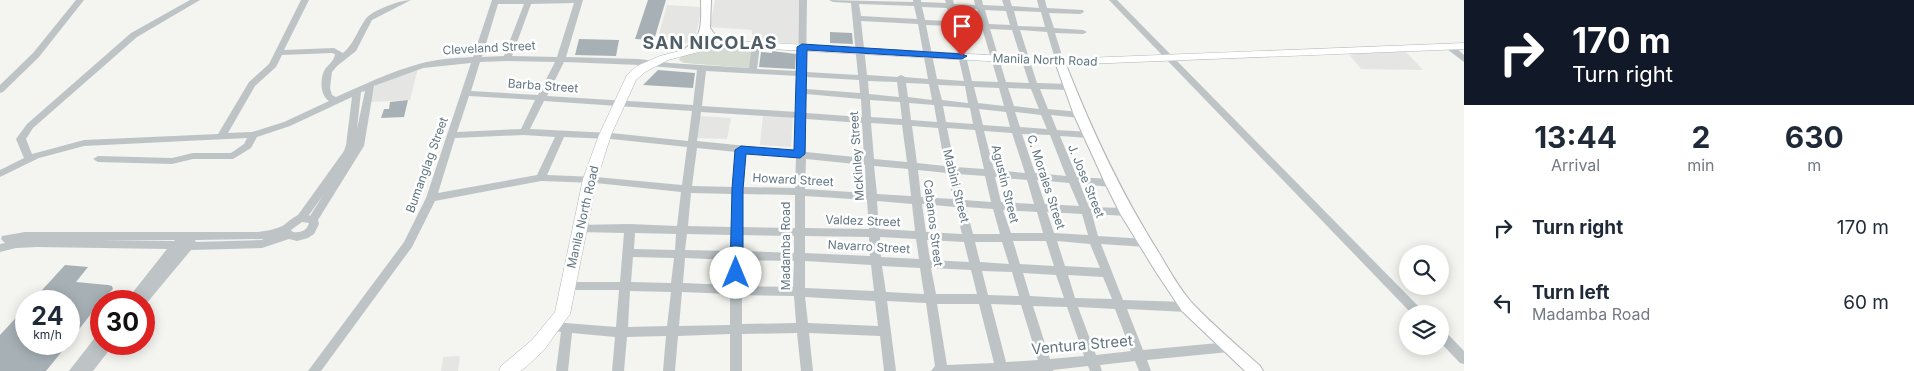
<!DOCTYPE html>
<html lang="en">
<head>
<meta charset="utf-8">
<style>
	body { margin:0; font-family:Inter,sans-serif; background:#f2f2f3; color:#1f2937; height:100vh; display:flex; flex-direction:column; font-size:19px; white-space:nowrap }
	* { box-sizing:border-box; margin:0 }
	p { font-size:16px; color:#747a83 }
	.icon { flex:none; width:28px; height:28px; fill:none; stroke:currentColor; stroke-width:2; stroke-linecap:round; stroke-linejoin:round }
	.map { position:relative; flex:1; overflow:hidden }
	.panel { display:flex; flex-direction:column; background:#fff; width:450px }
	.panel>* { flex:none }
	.hud { background:#111827; color:#fff; overflow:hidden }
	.controls { position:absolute; left:1399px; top:245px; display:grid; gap:10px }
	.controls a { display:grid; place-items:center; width:50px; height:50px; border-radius:50%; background:#fff; box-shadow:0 2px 12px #0003; font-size:25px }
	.speed { position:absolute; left:15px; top:290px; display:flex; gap:10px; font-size:25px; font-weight:700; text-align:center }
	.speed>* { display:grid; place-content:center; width:65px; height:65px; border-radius:50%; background:#fff; box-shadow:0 2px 12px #0003; line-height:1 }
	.speed small { font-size:12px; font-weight:400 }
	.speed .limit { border:8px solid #d22; background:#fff; color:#111 }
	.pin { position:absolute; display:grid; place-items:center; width:42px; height:42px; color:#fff; margin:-51px -21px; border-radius:50% 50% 50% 0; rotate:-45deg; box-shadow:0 0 5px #0007 }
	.pin .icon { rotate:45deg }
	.me { position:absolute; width:55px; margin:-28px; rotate:0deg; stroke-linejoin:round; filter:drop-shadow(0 0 4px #0008) }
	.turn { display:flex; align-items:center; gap:18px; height:105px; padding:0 25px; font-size:22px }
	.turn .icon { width:65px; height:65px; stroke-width:2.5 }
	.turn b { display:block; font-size:35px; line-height:42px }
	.eta { display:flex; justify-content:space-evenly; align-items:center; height:85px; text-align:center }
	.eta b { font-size:30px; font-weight:700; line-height:35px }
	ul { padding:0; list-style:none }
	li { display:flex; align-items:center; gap:15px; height:75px; padding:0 25px }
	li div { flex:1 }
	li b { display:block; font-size:19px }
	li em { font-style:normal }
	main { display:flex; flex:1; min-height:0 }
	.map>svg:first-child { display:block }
	.built { fill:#e5e5e3 }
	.green { fill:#d5dbd1 }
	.building { fill:#a7b1b5 }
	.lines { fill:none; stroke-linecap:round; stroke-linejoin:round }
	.major-casing { stroke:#b2b7ba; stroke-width:2 }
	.highway-casing { stroke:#b1b6b9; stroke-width:1 }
	.minor { fill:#bec4c6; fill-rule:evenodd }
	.major { fill:#fff; fill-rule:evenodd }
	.highway { fill:#fff; fill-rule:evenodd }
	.route { fill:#1a73e8; stroke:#114b97 }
	.labels { text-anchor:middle; stroke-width:5; stroke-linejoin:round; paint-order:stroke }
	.street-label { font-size:12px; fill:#617682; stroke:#fff }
	.near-street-label { font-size:15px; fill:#617682; stroke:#fff }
	.district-label { font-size:18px; font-weight:bold; letter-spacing:1px; fill:#505f67; stroke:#fff }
</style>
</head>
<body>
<main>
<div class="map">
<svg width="1464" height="371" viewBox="0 0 1464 371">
	<rect width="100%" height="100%" fill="#f4f4f0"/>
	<g class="built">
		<polygon points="715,0 799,0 798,44 752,40 752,30 710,27"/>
		<polygon points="667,5 702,7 694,43 657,41"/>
		<polygon points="1405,51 1423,70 1361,69 1348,53"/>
		<polygon points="418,68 410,100 370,102 375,86"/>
		<polygon points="763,114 793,116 791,147 760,145"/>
		<polygon points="700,116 731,118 727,139 696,138"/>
		<polygon points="460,356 458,371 441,371 443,357"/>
	</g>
	<polygon class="green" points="731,46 753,47 750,68 684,63 679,60 681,56"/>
	<g class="building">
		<polygon points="648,0 666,0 654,40 635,39"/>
		<polygon points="830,32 852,33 853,44 830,43"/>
		<polygon points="579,39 619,40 616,56 575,55"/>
		<polygon points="772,51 796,54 795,69 759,67 761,52 772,53"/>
		<polygon points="658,70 695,73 693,88 643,85"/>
		<polygon points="408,100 404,117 381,118 384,109 389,109 390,102"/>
		<polygon points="65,265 88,267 76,282 108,285 112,286 113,289 101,301 69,342 69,301 32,301"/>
		<polygon points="26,307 26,344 68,344 46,371 0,371 0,335"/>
	</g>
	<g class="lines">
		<defs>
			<g id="major">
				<path d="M701 0H711L710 28 715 35 732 44 727 47 706 38C702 46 694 55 684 53L683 51C686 47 691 44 695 40 703 29 701 13 701 0Z"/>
				<path d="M1060 59 1065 62C1092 131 1120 191 1159 253 1169 270 1180 290 1193 304 1214 326 1238 346 1260 366L1263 371H1245L1182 311 1156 272 1121 215 1105 183 1074 115 1055 62Z"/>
			</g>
			<polygon id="highway" points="733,41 1060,59 1464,43 1464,49 1060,65 733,47 706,50 668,60 645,72 636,80 611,135 597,179 570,314 544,350 526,367 520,371 499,371 501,366 532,340 555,312 583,179 599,135 627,75 637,66 660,56 706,44"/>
		</defs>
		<use href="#major" class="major-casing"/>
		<use href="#highway" class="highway-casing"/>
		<g class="minor">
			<polygon points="76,0 84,0 39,57 3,92 0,93 0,85 33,53"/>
			<path d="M190 0H200L137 37 33 128 26 139 32 154 84 140 218 134 249 82 269 64 301 0H309L284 50 334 48 343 53C354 44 357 31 365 20 370 11 400 0 411 0L372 20 356 51 337 66 332 72 330 88 332 95 336 97C363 85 390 72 419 64 436 59 455 58 473 57L492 0H583L566 57 639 59 669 63 749 68 752 45 756 43 760 45 757 69 798 71 799 0H807L806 72 858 75 851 3 833 2 829 0 913 2V0H921V2L946 3 945 0H953L954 4 975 5 974 0H982L983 5 1004 6 1002 0H1010L1012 6 1039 8 1037 0H1045L1047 8 1083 10 1084 12 1080 14 1049 13 1054 28 1083 30 1087 32 1083 34 1055 33 1064 62 1063 64 1060 65 1056 62 1047 32 1020 30 1037 83 1070 84 1074 87 1070 90 1040 89 1048 109 1080 112 1085 115 1080 118 1051 115 1057 130 1089 132 1094 135 1089 138 1060 136 1077 177 1111 179 1116 183 1111 187 1080 184 1089 207 1126 208 1130 209 1131 212 1130 215 1126 216 1092 214 1098 236 1146 239 1150 240 1151 243 1150 246 1146 247 1101 244 1123 300 1187 302 1191 304 1193 307 1191 310 1187 312 1127 309 1143 350 1229 342 1233 343 1235 347 1233 351 1229 352 1147 360 1151 371H1139L1135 361 1100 365 1102 371H1090L1088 366 1053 370V371H931L935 366 926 303 887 301 896 371H884L880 336 809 333 813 371H801L797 333 742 334V371H730V334L678 336 675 371H663L666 336 627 337 624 371H612L615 337 572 333 568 371H556L561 332 549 330 547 327 549 324 553 322 616 327 619 290H568L564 289 562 286 564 283 568 282H620L624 233 578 232 574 231 573 228 574 225 630 224 677 226 681 192 596 183 541 181 435 201 412 247 321 371H308L404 242 426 198 471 63 423 68 374 86 364 146 318 220 319 224 314 234 308 238 297 241 289 239 262 248 191 250 146 304 144 305V301H126L167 249 37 247 16 248 0 252V244L5 243 1 239 2 236 25 232H258C266 231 277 229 284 225 289 221 292 218 298 215L344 151 346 145 352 97 290 126 257 137 251 148 233 159H193L172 164 98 162 93 159 98 156 172 158 193 153H231L244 144 247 138 84 146 39 158 0 177V170L24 158 16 139 27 124 131 33ZM574 3 557 57 512 56 531 4ZM498 4H524L504 56 482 57ZM859 4 914 6 917 19 861 16ZM922 7 947 8 950 21 925 20ZM955 8 977 9 981 23 958 22ZM985 10 1006 11 1010 25 989 24ZM1014 11 1041 12 1045 27 1018 26ZM861 21 918 24 928 79 905 77 901 75 897 77 867 75ZM926 25 951 26 964 81 937 79ZM959 27 982 28 998 82 972 81ZM990 29 1012 30 1029 83 1006 82ZM332 53 335 54C334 62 328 64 324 71 320 80 320 95 329 101L284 122 252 132 228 133 255 86 276 67 282 55ZM507 61 555 62 538 95 471 91 480 62ZM564 62 639 65 697 70 693 105 547 96ZM706 71 798 76 797 89 796 91 797 93V112L702 106ZM806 77 859 80 860 93 806 89ZM868 81 897 82 899 97 869 94ZM906 83 929 84 932 100 908 97ZM938 85 965 86 968 103 942 100ZM974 87 999 88 1004 106 978 103ZM1008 88 1031 89 1039 109 1014 106ZM365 91 357 129 361 92ZM806 94 861 99 862 117 806 113ZM469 96 535 100 521 129 457 132ZM870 100 900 102 902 119 871 117ZM544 101 692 111 688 141 611 133 530 129ZM909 103 934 105 937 122 911 120ZM943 106 970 108 973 124 946 122ZM979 109 1006 112 1010 127 983 125ZM701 112 797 118 796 151 697 141ZM1015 112 1041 115 1047 129 1020 127ZM806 119 862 123 864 158 806 152ZM871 123 902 125 907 162 874 159ZM912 126 938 128 945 166 917 163ZM947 128 975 130 984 169 955 167ZM984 131 1012 133 1025 173 994 170ZM1022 134 1050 135 1066 176 1035 173ZM524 135 555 137 537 175 438 193 455 138ZM564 137 611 139 687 147 682 185 596 177 547 175ZM697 148 736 152 734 187 692 186ZM746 153 796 158 795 188 744 187ZM806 159 865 165 866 193 805 189ZM874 166 908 169 911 196 877 194ZM918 170 947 173 953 199 921 197ZM957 174 985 176 991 202 964 200ZM995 177 1027 180 1034 204 1001 202ZM1037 180 1069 183 1079 206 1045 204ZM691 193 733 194 731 227 688 226ZM743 194 795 195V228L741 227ZM323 195 310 216 309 215ZM805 196 867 200 869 229 805 228ZM877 201 912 204 915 231 879 229ZM922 204 955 207 962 234 926 232ZM966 207 993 209 1000 234H973ZM1003 210 1037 212 1043 233H1011ZM1047 212 1082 214 1088 235 1054 233ZM302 222 309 223C307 231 300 233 293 232L291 230ZM635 233 676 234 675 250 634 249ZM687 234 731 235V251L685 250ZM741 235 794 236V253L741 251ZM805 236 869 237 870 256 805 253ZM880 237 916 239 919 259 881 257ZM263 239 262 240 196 242 195 240ZM101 240H175L174 241ZM927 240 964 242 969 262 930 260ZM1013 241H1046L1054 266 1020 264ZM1057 241 1090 244 1100 268 1065 266ZM975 242H1002L1009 264 980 262ZM633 257 674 258 671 283 631 282ZM685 258 731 260 730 285 683 283ZM741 260 794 261 793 287 742 286ZM805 261 871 265 874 291 805 288ZM882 266 920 268 924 294 886 292ZM931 268 971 270 977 294H936ZM982 271 1012 272 1019 296 988 295ZM1023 273 1056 275 1064 298 1030 296ZM1068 275 1103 277 1112 299 1075 298ZM630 291 671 292 667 326 628 327ZM682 292 730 294V325L679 326ZM742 295 794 296 796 323 742 324ZM805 297 875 301 878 326 808 323ZM937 304H979L994 363 947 365ZM991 304 1021 305 1038 360 1006 362ZM1033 306 1067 307 1084 356 1050 359ZM1078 307 1115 309 1131 351 1096 355Z"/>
			<polygon points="1109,0 1117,0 1426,314 1412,314"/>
			<polygon points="1447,45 1453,45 1464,55 1464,62 1447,49"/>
			<polygon points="1440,329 1444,330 1464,351 1464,364 1460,363 1440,342"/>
			<polygon points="101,334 101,344 114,344 93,371 69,371 97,335"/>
		</g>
		<use href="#major" class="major"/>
		<use href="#highway" class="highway"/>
	</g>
	<polygon class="route" points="802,44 962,54 967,56 962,59 807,50 805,154 800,158 746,154 743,189 743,273 741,276 732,276 730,273 732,189 735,150 741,146 794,150 797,47"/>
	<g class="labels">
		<g class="street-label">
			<text transform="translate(489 48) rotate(-3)" y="4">Cleveland Street</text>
			<text transform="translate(1045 60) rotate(2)" y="4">Manila North Road</text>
			<text transform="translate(543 86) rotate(4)" y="4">Barba Street</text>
			<text transform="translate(857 156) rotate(-94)" y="4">McKinley Street</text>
			<text transform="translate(427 165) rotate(-70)" y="4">Bumanglag Street</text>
			<text transform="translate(793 180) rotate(3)" y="4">Howard Street</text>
			<text transform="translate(1086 181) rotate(68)" y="4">J. Jose Street</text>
			<text transform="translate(1046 182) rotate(72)" y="4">C. Morales Street</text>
			<text transform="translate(1005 184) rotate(76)" y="4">Agustin Street</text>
			<text transform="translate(956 186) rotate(76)" y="4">Mabini Street</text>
			<text transform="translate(583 217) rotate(-77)" y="4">Manila North Road</text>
			<text transform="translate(863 221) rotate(2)" y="4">Valdez Street</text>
			<text transform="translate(933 223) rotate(83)" y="4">Cabanos Street</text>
			<text transform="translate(786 246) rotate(-90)" y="4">Madamba Road</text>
			<text transform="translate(869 247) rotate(3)" y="4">Navarro Street</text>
		</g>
		<g class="near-street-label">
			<text transform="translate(1082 345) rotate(-5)" y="5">Ventura Street</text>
		</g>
		<g class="district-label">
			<text x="710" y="49">SAN NICOLAS</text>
		</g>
	</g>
</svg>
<div class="controls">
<a><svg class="icon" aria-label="search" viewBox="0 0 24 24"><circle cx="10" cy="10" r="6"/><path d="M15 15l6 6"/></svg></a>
<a><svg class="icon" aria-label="layers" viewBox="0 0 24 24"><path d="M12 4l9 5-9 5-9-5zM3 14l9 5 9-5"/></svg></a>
</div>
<div class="speed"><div>24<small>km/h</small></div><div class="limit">30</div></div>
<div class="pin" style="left:962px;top:56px;background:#d93025"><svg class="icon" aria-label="arrive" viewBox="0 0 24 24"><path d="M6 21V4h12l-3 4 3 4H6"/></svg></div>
<svg class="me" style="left:736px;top:273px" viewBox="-20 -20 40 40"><circle r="19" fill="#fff"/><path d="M0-13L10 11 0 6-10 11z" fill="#1a73e8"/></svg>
</div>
<section class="panel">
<div class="hud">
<div class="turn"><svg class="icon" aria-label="right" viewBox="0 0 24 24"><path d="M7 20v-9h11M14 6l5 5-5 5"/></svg><div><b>170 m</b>Turn right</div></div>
</div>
<div class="eta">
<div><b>13:44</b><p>Arrival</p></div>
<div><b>2</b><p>min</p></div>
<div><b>630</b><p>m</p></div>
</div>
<ul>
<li><svg class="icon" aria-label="right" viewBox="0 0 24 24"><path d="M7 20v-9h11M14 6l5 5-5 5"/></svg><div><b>Turn right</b></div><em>170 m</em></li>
<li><svg class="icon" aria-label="left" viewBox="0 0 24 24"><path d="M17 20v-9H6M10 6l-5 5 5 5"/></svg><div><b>Turn left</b><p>Madamba Road</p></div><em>60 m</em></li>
</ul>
</section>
</main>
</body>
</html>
